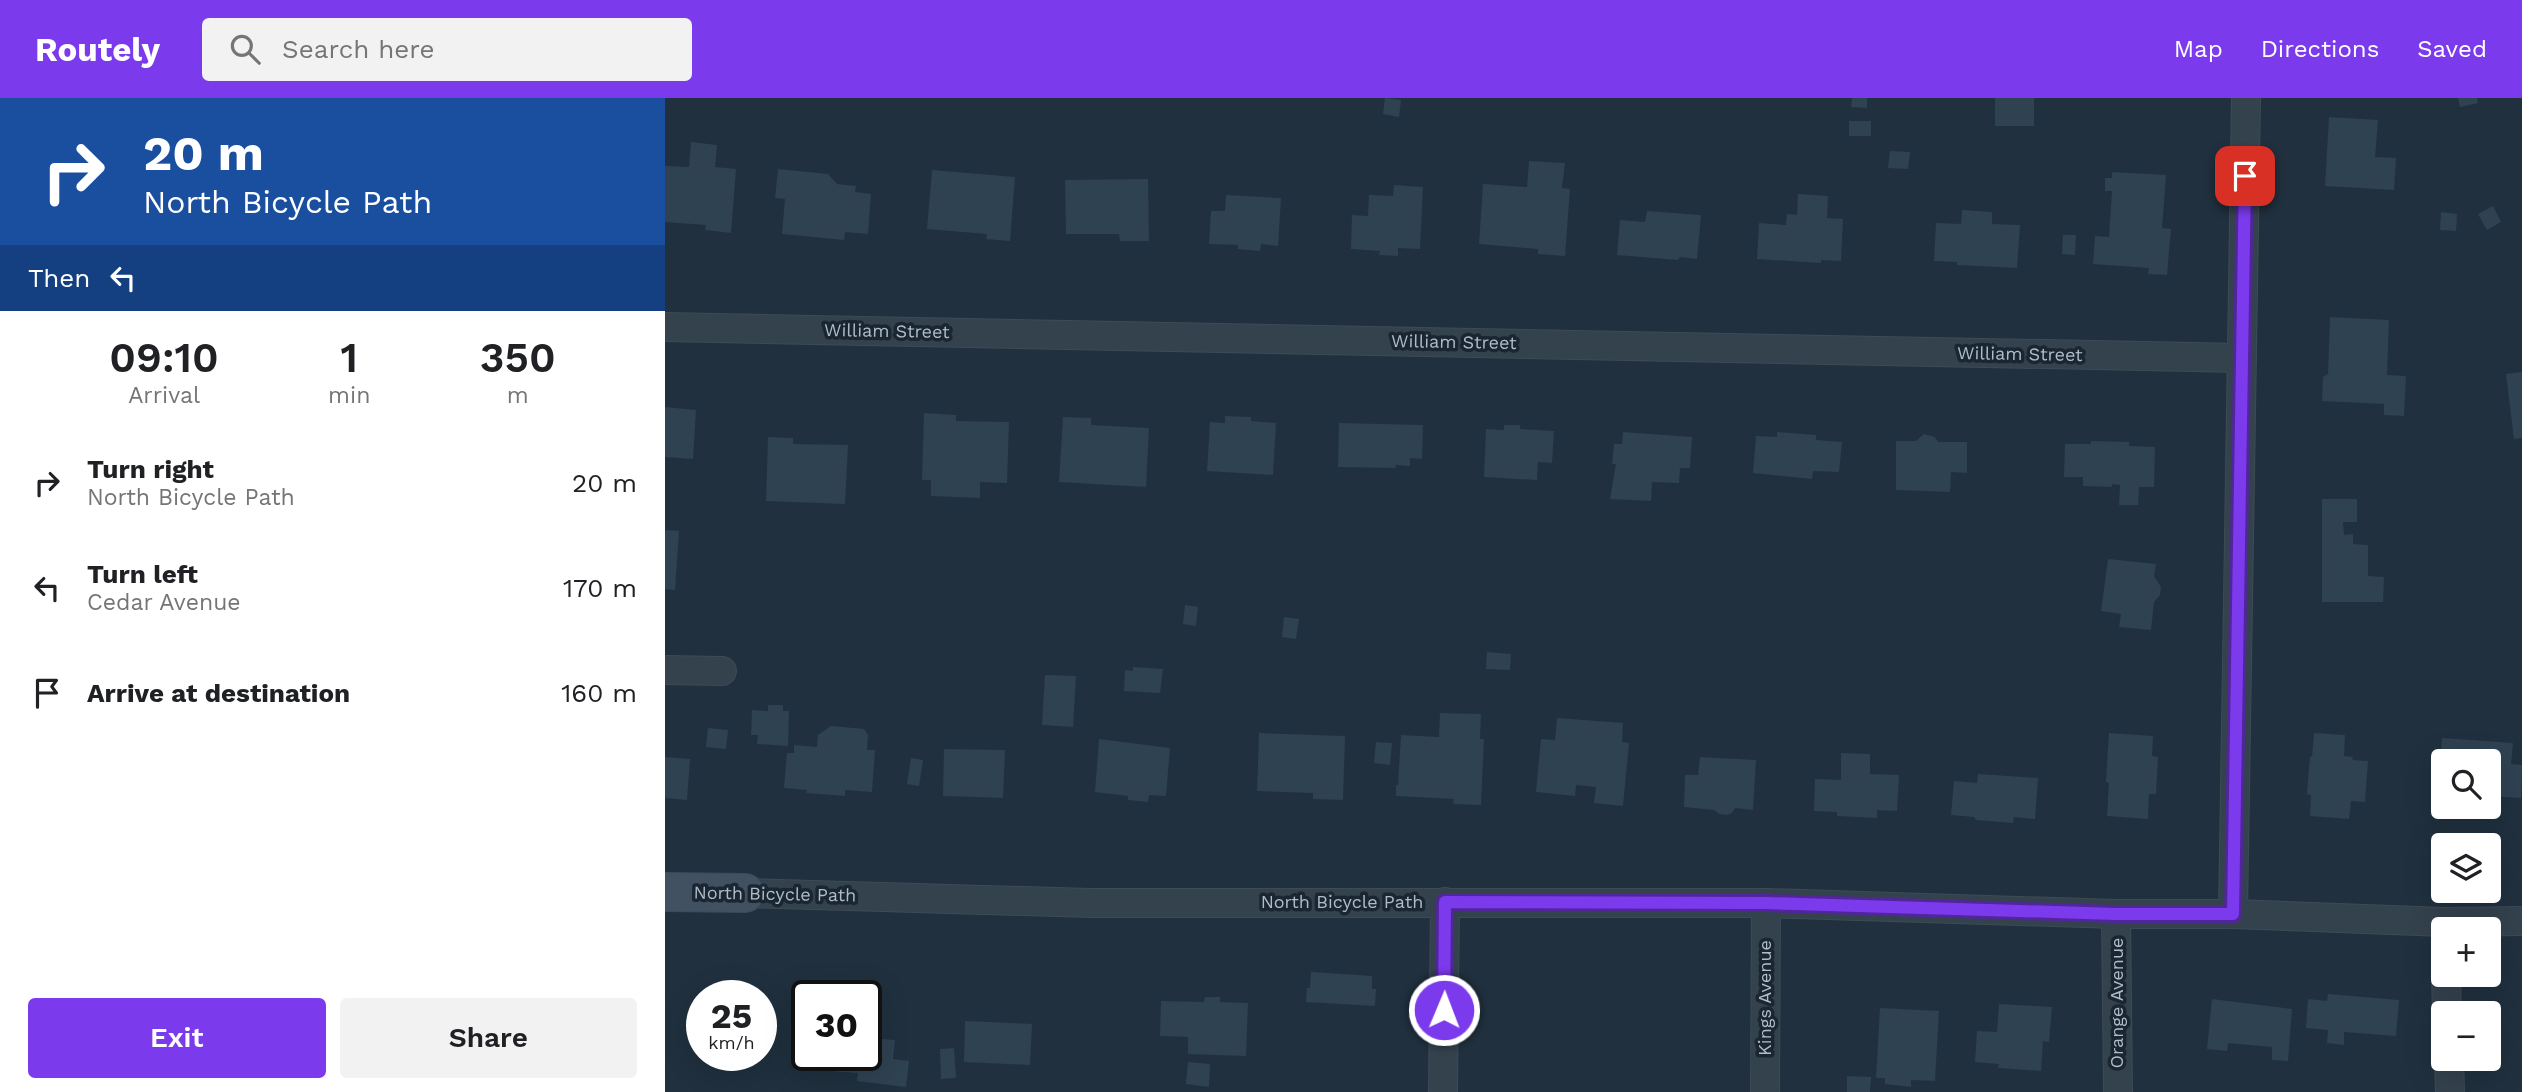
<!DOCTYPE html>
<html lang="en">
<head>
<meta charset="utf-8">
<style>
	body { margin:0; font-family:"Work Sans",sans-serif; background:#f2f2f2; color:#202124; height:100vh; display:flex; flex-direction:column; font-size:26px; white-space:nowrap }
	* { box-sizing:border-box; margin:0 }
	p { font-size:23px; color:#757577 }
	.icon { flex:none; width:38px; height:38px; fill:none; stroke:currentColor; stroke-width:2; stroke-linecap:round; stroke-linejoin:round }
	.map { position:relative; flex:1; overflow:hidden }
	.side { display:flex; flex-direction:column; background:#fff; width:665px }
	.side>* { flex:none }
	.guide { background:#1a4fa0; color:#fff; overflow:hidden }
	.controls { position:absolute; left:1766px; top:651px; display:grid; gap:14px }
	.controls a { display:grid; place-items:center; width:70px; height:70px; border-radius:7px; background:#fff; box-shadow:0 7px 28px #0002; font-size:35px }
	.speed { position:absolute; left:21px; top:882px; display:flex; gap:14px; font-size:35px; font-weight:700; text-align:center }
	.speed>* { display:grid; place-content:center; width:91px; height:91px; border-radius:50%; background:#fff; box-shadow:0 7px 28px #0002; line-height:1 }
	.speed small { font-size:18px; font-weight:400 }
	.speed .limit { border:4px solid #111; border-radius:10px; background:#fff; color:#111 }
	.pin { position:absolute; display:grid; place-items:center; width:60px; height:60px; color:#fff; margin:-30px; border-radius:14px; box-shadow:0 4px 10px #0006 }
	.me { position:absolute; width:77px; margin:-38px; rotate:1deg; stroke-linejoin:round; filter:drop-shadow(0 0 5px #0008) }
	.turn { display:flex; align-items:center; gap:24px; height:147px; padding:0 28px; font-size:32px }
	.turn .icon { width:91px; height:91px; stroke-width:2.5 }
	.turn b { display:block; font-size:49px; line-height:60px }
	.then { display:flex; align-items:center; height:66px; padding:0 28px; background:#0003; gap:14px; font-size:26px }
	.eta { display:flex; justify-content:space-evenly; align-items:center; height:119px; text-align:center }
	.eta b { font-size:42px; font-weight:600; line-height:49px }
	.button { display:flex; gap:14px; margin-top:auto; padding:14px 28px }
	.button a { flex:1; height:80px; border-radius:7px; background:#7c3aed; color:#fff; font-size:28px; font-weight:600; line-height:80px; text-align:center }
	.button a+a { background:#f2f2f2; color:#202124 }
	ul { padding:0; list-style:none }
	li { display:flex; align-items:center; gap:21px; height:105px; padding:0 28px }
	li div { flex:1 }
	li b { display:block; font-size:26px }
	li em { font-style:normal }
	header { display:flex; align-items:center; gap:42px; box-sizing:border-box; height:98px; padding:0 35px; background:#7c3aed; color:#fff }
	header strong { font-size:33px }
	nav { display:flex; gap:38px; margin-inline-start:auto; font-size:24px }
	.search { width:490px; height:63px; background:#f2f2f2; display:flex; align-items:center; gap:18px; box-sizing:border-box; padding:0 24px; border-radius:7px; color:#757577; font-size:26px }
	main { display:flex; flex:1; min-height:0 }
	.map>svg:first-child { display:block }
	.building { fill:#2f4252 }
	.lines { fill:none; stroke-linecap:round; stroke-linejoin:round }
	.street-casing { stroke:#3e4b56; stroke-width:30 }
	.secondary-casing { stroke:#3e4b56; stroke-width:40 }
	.street { stroke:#34424e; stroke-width:28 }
	.secondary { stroke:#425161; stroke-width:38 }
	.route-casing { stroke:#51269a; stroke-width:18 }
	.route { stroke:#7c3aed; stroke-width:12 }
	.labels { text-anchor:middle; stroke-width:7; stroke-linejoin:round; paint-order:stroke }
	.street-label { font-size:18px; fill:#b0bdc9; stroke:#1a2732 }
</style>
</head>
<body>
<header>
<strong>Routely</strong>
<div class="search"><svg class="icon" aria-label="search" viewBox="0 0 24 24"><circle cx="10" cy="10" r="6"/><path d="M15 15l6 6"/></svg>Search here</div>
<nav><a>Map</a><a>Directions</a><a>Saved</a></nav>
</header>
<main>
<section class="side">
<div class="guide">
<div class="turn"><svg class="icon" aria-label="right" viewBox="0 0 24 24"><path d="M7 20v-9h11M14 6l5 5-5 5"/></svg><div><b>20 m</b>North Bicycle Path</div></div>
<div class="then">Then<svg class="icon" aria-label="left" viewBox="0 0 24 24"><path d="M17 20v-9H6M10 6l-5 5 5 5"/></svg></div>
</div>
<div class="eta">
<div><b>09:10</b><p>Arrival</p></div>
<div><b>1</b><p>min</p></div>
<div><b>350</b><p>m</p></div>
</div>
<ul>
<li><svg class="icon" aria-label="right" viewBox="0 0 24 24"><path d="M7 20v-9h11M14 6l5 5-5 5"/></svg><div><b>Turn right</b><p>North Bicycle Path</p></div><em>20 m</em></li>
<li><svg class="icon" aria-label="left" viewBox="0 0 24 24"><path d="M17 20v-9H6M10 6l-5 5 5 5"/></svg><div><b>Turn left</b><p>Cedar Avenue</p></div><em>170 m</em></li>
<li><svg class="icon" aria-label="arrive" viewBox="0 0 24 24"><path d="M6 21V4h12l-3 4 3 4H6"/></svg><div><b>Arrive at destination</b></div><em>160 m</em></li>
</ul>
<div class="button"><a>Exit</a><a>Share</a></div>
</section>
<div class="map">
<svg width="1857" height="994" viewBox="0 0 1857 994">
	<rect width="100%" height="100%" fill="#20303e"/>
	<g class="building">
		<polygon points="720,0 736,2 734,19 718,16"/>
		<polygon points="1187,0 1202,0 1202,10 1186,9"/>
		<rect x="1330" y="0" width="39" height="28"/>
		<polygon points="1793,0 1812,0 1813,5 1795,9"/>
		<polygon points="1664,19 1713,22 1710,59 1731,60 1729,92 1660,88"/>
		<rect x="1184" y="23" width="22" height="15"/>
		<polygon points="26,44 52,47 50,69 71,71 66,135 40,132 41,127 0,124 0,68 24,69"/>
		<polygon points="1225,53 1245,54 1243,71 1223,70"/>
		<polygon points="864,63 900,65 897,90 905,91 900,158 873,156 873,151 814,146 818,86 862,89"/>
		<polygon points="113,71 163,76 172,86 191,88 190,94 206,96 203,136 180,134 179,142 117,136 120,101 110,100"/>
		<polygon points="267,72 350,79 345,143 321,141 322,136 262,131"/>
		<polygon points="1447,74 1501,77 1497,130 1506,131 1502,177 1483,176 1484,170 1428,166 1430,138 1444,139 1447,93 1440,93 1440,80 1447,80"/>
		<polygon points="483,81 484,143 455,143 454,136 401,136 400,82"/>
		<polygon points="729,87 758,89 755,151 733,150 733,158 714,157 715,153 686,151 687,117 703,118 704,97 728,98"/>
		<polygon points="1133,96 1163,98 1162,120 1178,121 1176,163 1156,162 1156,165 1092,161 1094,125 1121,127 1122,116 1132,117"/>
		<polygon points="561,97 616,100 613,148 596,146 595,153 573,151 573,147 544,146 546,113 560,113"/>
		<polygon points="1828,108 1836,124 1822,132 1813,116"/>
		<polygon points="1297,112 1327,114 1327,126 1355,127 1352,170 1292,167 1292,164 1269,163 1271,125 1296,126"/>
		<polygon points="982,113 1036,117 1032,161 1015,159 1013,162 952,157 955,122 980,124"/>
		<polygon points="1776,114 1792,116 1791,133 1775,132"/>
		<polygon points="1398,137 1411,137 1410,157 1397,156"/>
		<polygon points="1665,219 1724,222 1722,277 1741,278 1739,318 1719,317 1719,306 1657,303 1658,279 1663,276"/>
		<polygon points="1857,274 1857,340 1849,341 1841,276"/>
		<polygon points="0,309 31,312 28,361 0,359"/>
		<polygon points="259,315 291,317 291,323 344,324 342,385 315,384 315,400 266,398 266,382 257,382"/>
		<polygon points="560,318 586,319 586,323 611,325 608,377 542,373 545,324 560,325"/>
		<polygon points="398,319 426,320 426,327 484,330 481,389 394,384"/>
		<polygon points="674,325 758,327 757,361 745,360 745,368 731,367 730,370 673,369"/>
		<polygon points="839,327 855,327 855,331 889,333 887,365 873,364 872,382 819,379 821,331 839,332"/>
		<polygon points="958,334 1027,339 1025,370 1015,370 1014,385 987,384 986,403 945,401 951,366 947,366 949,346 957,346"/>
		<polygon points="1112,334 1151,337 1151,342 1177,344 1174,374 1148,373 1147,381 1088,375 1091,338 1112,339"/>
		<polygon points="1259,336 1270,339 1273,344 1302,344 1302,375 1286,374 1285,394 1231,392 1231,343 1251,343"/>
		<polygon points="103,339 128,340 128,346 183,347 180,406 101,403"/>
		<polygon points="1426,343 1464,344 1464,348 1490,349 1489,389 1474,389 1473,407 1454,407 1455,387 1447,386 1447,389 1418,388 1418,379 1399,379 1400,346 1426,346"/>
		<polygon points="1657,401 1692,401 1692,424 1678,424 1679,437 1688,436 1688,446 1703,447 1703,478 1719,479 1718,504 1657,504"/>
		<polygon points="0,432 14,433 10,492 0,491"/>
		<polygon points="1443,461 1491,466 1489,478 1496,489 1495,497 1489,504 1486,532 1454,529 1456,516 1436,513"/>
		<polygon points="520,507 533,509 531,528 518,526"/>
		<polygon points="619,519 634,521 631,541 617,539"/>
		<polygon points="822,554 846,556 845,572 821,571"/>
		<polygon points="468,569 498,571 495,595 459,593 460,572 468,573"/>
		<polygon points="380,577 411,578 408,629 377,627"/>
		<polygon points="103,607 118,607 118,613 124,613 123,648 92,646 93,637 86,637 87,612 103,613"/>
		<polygon points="775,615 816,616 815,641 819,641 816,707 788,706 789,701 731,698 731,687 733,687 736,637 774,639"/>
		<polygon points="892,620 958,625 957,644 964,645 958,708 929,705 931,689 911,687 910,698 871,694 876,641 890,642"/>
		<polygon points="166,628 199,631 203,637 202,652 210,652 207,694 180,692 180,698 141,695 142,692 119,690 122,655 129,655 129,647 152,649 153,637"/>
		<polygon points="43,630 63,632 61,651 41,649"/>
		<polygon points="594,635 680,638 678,702 648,701 648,695 592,693"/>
		<polygon points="1444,635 1488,638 1487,658 1493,659 1491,696 1484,696 1483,721 1442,718 1444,685 1441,684"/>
		<polygon points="1649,635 1680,637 1679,658 1688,659 1687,662 1703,663 1700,704 1686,703 1684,721 1645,718 1646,697 1642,696 1645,658 1647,659"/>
		<polygon points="1777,640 1848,645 1846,666 1857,667 1856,700 1824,698 1824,663 1778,663 1778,686 1774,686"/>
		<polygon points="434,641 505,650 501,698 484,697 483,704 463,702 463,698 430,694"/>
		<polygon points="711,644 727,645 725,667 709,665"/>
		<polygon points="279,651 340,652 338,700 278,698"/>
		<polygon points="1176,655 1205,656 1205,676 1234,677 1232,713 1212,712 1212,720 1172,718 1172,714 1149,713 1150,681 1176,682"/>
		<polygon points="0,659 25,661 22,702 0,700"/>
		<polygon points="1035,659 1091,662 1088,712 1070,710 1067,715 1062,717 1054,716 1049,712 1019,709 1020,677 1033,677"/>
		<polygon points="246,660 258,662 254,688 242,686"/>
		<polygon points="1313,676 1373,680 1370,721 1349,719 1348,725 1311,722 1309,719 1286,717 1289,683 1312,685"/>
		<polygon points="646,874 707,878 707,891 711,891 710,908 641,904 642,890 645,890"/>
		<polygon points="1663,896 1734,902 1731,938 1679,934 1679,947 1662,945 1663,932 1641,930 1643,901 1662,903"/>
		<polygon points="540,899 555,899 555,904 583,905 581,958 523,956 523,939 495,938 496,903 539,904"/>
		<polygon points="1547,901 1627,911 1623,963 1607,962 1607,949 1563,945 1562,953 1542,951"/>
		<polygon points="1334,906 1387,909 1384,944 1378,943 1376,973 1333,970 1334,966 1310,964 1312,933 1332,934"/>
		<polygon points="1215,910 1274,913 1270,983 1246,982 1246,989 1220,986 1220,980 1211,980"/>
		<polygon points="300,923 367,926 365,967 299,964"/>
		<polygon points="201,940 230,942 228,961 244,963 241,989 192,983 193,975 166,973 167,957 201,957"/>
		<polygon points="289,950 291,980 276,981 275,951"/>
		<polygon points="523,964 545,966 544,989 521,986"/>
		<polygon points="1182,978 1206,979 1205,994 1182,994"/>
	</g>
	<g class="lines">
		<defs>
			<g id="street">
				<polyline points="0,229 1577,260"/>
				<polyline points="0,572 57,573"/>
				<polyline points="80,795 425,805 1101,805 1451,816 1568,816 1779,824 1857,823"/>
				<polyline points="1451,816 1453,994"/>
				<polyline points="1568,816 1581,0"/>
				<polyline points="1781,877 1782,915"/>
				<polyline points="1784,961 1785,994"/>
				<polyline points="778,994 780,804"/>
				<polyline points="1100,994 1101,805"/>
			</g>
			<polyline id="secondary" points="0,794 80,795"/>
		</defs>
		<use href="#street" class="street-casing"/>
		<use href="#secondary" class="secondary-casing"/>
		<use href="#street" class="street"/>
		<use href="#secondary" class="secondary"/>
	</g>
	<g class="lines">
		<defs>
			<polyline id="route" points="779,912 780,804 1101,805 1451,816 1568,816 1580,78"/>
		</defs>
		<use href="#route" class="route-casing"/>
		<use href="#route" class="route"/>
	</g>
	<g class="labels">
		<g class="street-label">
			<text transform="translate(222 233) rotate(1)" y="6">William Street</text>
			<text transform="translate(789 244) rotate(1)" y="6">William Street</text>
			<text transform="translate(1355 256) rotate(1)" y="6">William Street</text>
			<text transform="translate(110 796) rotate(1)" y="6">North Bicycle Path</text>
			<text x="677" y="810">North Bicycle Path</text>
			<text transform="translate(1100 900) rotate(-90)" y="6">Kings Avenue</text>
			<text transform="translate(1452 905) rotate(-90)" y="6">Orange Avenue</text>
		</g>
	</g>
</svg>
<div class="controls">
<a><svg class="icon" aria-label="search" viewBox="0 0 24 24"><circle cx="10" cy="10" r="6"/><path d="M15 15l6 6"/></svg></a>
<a><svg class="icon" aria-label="layers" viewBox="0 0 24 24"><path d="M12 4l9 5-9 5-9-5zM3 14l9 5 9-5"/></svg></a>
<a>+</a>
<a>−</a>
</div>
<div class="speed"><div>25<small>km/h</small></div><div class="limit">30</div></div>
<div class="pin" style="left:1580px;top:78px;background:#d93025"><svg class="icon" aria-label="arrive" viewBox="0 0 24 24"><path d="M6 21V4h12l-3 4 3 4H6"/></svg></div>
<svg class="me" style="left:779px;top:912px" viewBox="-20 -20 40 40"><circle r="17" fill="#7c3aed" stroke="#fff" stroke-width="3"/><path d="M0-11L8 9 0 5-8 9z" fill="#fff"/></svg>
</div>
</main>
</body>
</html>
